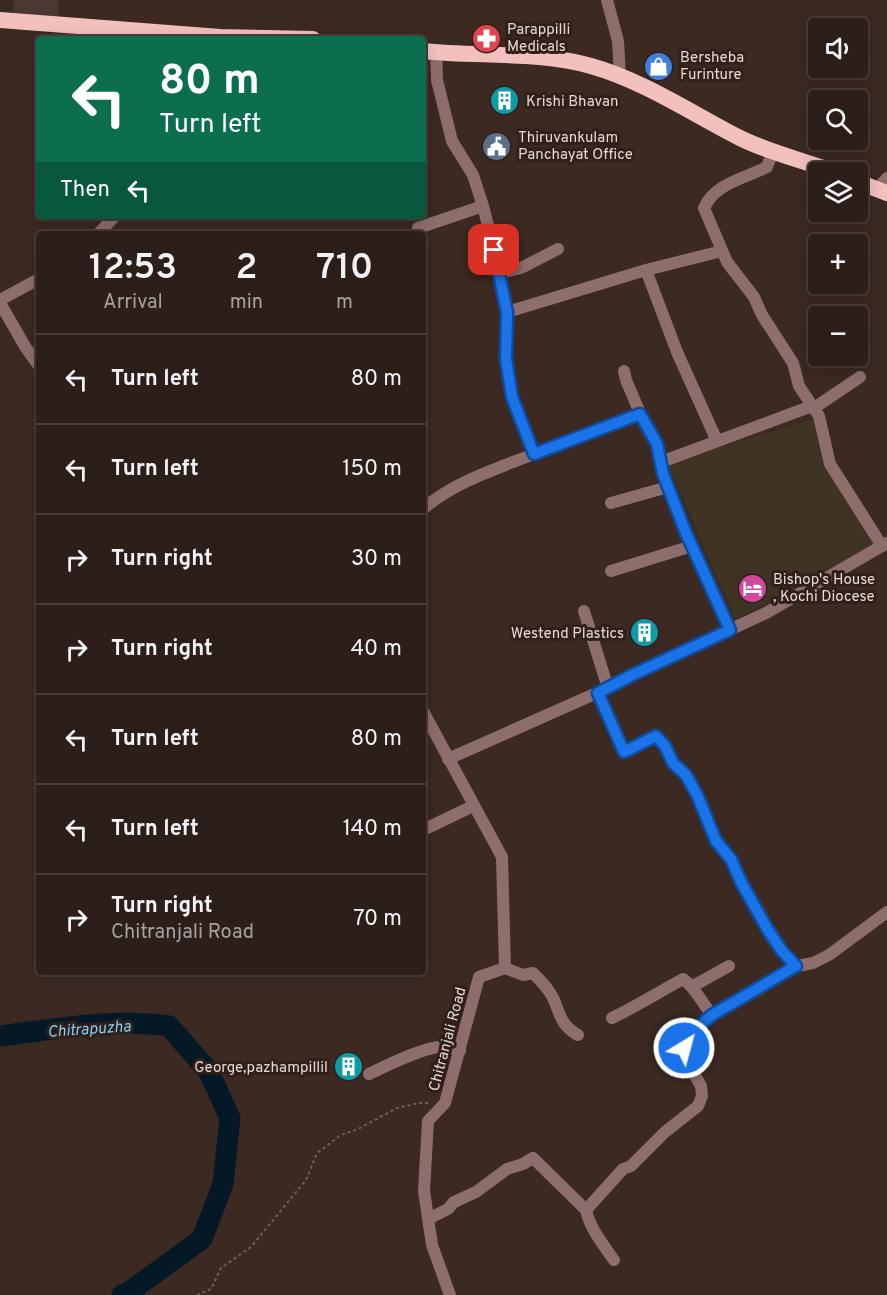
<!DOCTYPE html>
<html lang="en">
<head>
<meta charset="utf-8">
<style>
	body { margin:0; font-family:Overpass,sans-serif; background:#342723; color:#f1f3f6; height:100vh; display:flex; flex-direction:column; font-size:22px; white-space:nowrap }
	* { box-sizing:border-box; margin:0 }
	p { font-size:20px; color:#a6a2a2 }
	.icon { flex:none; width:33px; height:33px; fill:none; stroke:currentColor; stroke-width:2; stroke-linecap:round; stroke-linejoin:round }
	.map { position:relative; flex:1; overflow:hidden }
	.details { position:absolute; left:36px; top:231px; width:390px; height:744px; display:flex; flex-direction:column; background:#2c1f1a; border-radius:6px; box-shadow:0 3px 15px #0003,0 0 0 2px #483d39 }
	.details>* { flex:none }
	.top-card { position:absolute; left:36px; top:36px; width:390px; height:183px; border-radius:6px; box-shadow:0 3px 15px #0003,0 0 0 2px #483d39; background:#0b6e4f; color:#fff; overflow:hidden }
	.tools { position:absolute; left:808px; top:18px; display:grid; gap:12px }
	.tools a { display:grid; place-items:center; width:60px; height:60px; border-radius:6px; background:#2c1f1a; box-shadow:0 3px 15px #0003,0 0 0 2px #483d39; font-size:30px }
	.pin { position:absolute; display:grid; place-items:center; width:51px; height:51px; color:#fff; margin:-26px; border-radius:12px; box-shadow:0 3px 9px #0006 }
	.me { position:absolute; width:66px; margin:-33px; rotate:37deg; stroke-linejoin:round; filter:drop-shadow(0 0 4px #0008) }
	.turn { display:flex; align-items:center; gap:21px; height:126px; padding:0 24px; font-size:27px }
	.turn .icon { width:78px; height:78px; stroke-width:2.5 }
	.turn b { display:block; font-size:42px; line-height:51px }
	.then { display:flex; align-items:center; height:57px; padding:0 24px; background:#0003; gap:12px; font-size:22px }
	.eta { display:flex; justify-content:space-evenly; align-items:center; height:102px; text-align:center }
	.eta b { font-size:36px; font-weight:600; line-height:42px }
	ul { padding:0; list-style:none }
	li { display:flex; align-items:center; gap:18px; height:90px; padding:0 24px; border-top:2px solid #483d39 }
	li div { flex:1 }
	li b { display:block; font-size:22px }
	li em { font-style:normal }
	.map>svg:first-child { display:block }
	.commercial { fill:#4a3731 }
	.education { fill:#3f3324 }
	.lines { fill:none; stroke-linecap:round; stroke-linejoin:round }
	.river { stroke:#041925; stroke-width:21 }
	.path { stroke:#71605a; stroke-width:2; stroke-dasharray:3 3; stroke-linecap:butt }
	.minor { stroke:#8e6e6d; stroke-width:12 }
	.trunk { stroke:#f1c0bf; stroke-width:16 }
	.route-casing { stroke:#114b97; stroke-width:15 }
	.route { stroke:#1a73e8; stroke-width:10 }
	.labels { text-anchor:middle; stroke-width:6; stroke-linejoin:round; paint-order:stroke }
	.poi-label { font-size:15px; fill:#e6d9d5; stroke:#311f19; text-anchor:start }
	.street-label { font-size:15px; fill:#e6d9d5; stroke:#311f19 }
	.water-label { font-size:16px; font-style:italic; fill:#81cdf8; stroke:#311f19 }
</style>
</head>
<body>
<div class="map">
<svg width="887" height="1295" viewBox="0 0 887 1295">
	<rect width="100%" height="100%" fill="#3b2922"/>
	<polygon class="commercial" points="13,0 59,0 58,22 14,21"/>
	<polygon class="education" points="817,418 825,460 876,544 736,620 667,463"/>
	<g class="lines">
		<path class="river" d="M0 1036C56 1029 114 1018 169 1026L209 1072 230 1118 223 1184 202 1239 129 1292 122 1295"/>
		<polyline class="path" points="197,1295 211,1289 221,1268 251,1247 306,1180 317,1153 341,1135 358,1129 397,1108 419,1103 431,1103"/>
		<g class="minor">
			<polyline points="607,0 618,41 620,76"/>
			<path d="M773 151 767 167C744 179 715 183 704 208L727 262 754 297 762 315 793 363 799 386 819 416 830 464 882 546"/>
			<polyline points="876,190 887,178"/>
			<polyline points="418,228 483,206"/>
			<polyline points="98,234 115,216"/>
			<polyline points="500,273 521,268 558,249"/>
			<polyline points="0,300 35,281"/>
			<polyline points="0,303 26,348 39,366"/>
			<polyline points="507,312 646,270"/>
			<polyline points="624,371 626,380 640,413"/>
			<polyline points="814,408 860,377"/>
			<polyline points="717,441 677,352 646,270 722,251"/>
			<polyline points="534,454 640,413 657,444 663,474 686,533 730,630"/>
			<polyline points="661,462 812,406"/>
			<polyline points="611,503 668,487"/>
			<path d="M423 509C454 482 496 469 534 454L512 397 506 359 507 312 500 273 483 206 473 175 452 141 437 80 436 53"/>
			<polyline points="611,571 692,546"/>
			<polyline points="584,611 608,688"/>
			<polyline points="598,693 624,752 656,737 665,746 673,763 686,775 698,797 716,841 731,859 768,931 782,951 796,967"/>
			<polyline points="423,711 502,857 505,968 479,977 445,1103 428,1121 424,1191 432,1245 450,1295"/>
			<polyline points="448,759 608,688 632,675 766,613 887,543"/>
			<polyline points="423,830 473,806"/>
			<path d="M505 968 523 975 533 973C541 981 550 990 554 1000 561 1017 561 1025 578 1035"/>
			<polyline points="693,986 729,966"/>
			<path d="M612 1018C637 1006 659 992 683 979 695 987 702 1003 712 1015"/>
			<path d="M369 1074C386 1066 429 1044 446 1047 450 1047 455 1050 460 1051"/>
			<path d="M586 1210C590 1229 603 1244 614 1260"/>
			<polyline points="428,1219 448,1209 454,1202 476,1192 507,1169 523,1164 533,1158 586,1210 623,1169 631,1166 665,1132 698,1106 702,1096 701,1086 685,1058 684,1048 689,1035 712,1015 758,990 792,967 813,963 829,955 887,912"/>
		</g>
		<g class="trunk">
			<polyline points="0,20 220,37 313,39"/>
			<path d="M423 51C477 57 539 51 591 66 644 81 691 113 740 138 770 153 803 160 834 172"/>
			<polyline points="858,182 887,193"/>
		</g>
	</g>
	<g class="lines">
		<defs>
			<polyline id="route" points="494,250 507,312 506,359 512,397 534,454 640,414 657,444 663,474 686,533 730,630 632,675 598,693 624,752 656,736 665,746 673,763 686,775 698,797 716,841 731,859 741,882 768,930 782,951 796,966 712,1015 689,1035 684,1048"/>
		</defs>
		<use href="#route" class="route-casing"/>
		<use href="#route" class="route"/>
	</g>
	<defs>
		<symbol id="pharmacy-disc" viewBox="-11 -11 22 22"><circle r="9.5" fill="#e0444e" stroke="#311f19"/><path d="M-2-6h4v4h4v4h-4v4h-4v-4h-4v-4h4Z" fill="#fff"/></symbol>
		<symbol id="shop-disc" viewBox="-11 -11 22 22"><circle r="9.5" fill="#3f7fe0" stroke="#311f19"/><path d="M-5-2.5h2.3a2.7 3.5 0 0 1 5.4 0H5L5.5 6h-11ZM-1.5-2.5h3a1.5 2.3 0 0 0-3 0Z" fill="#fff"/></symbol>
		<symbol id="building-disc" viewBox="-11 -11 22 22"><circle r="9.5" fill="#0f9aa8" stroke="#311f19"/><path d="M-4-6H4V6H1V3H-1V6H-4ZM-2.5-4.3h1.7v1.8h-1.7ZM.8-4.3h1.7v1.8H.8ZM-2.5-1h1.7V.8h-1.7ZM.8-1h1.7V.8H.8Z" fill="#fff"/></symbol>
		<symbol id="civic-disc" viewBox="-11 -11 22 22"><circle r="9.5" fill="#5c6f8a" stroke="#311f19"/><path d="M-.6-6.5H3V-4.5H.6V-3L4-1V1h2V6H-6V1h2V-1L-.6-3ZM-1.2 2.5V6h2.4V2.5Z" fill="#fff"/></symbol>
		<symbol id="hotel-disc" viewBox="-11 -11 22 22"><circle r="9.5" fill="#d1479c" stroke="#311f19"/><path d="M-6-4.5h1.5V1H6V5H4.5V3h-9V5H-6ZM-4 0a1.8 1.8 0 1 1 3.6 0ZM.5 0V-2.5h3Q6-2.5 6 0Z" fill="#fff"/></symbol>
	</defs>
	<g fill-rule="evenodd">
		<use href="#pharmacy-disc" x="470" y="22" width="33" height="33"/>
		<use href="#shop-disc" x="642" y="50" width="33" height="33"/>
		<use href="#building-disc" x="488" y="84" width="33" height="33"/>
		<use href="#civic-disc" x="480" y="130" width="33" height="33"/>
		<use href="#hotel-disc" x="736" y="572" width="33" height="33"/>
		<use href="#building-disc" x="628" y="616" width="33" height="33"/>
		<use href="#building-disc" x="332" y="1050" width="33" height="33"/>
	</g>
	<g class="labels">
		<g class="poi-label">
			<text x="507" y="34">Parappilli<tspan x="507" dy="17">Medicals</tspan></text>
			<text x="680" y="62">Bersheba<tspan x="680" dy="17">Furinture</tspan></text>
			<text x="526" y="106">Krishi Bhavan</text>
			<text x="518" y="142">Thiruvankulam<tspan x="518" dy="17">Panchayat Office</tspan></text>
			<text x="773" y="584">Bishop's House<tspan x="773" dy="17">, Kochi Diocese</tspan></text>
			<text x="624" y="638" text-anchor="end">Westend Plastics</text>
			<text x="328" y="1072" text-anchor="end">George,pazhampillil</text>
		</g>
		<g class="street-label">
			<text transform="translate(447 1039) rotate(-75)" y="5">Chitranjali Road</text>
		</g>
		<g class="water-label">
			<text transform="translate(89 1028) rotate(-4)" y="6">Chitrapuzha</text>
		</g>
	</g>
</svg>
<div class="tools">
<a><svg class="icon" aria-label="sound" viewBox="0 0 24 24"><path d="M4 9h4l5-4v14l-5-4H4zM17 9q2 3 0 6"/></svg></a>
<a><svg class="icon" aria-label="search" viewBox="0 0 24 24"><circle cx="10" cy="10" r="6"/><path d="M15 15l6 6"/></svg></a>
<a><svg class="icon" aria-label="layers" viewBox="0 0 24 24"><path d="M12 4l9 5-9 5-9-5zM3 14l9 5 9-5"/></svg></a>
<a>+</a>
<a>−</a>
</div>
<div class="pin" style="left:494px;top:250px;background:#d93025"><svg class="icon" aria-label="arrive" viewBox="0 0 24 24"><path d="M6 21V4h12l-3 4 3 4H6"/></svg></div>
<svg class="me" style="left:684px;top:1048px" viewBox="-20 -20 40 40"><circle r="17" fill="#1a73e8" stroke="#fff" stroke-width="3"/><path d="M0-11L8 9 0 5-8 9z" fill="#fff"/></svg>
<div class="top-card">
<div class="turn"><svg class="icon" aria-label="left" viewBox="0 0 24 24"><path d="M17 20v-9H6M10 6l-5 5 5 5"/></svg><div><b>80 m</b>Turn left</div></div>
<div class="then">Then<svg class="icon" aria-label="left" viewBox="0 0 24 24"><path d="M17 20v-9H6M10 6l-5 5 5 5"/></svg></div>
</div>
<section class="details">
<div class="eta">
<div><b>12:53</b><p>Arrival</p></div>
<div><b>2</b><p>min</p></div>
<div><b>710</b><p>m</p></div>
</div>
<ul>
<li><svg class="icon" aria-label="left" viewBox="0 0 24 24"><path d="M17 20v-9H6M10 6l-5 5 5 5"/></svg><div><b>Turn left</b></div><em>80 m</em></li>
<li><svg class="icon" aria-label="left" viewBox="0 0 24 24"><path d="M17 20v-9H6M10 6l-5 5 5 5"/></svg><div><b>Turn left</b></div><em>150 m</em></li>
<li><svg class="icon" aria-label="right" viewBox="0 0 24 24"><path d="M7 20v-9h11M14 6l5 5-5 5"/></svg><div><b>Turn right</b></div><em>30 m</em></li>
<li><svg class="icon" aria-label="right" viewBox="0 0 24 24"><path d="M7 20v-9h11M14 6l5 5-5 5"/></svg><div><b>Turn right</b></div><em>40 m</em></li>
<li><svg class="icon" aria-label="left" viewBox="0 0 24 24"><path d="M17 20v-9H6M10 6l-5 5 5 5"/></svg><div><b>Turn left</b></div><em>80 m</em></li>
<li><svg class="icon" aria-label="left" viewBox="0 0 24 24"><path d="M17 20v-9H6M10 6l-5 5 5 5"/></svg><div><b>Turn left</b></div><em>140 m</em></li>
<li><svg class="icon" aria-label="right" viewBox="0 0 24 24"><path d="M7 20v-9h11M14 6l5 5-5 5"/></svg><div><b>Turn right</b><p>Chitranjali Road</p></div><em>70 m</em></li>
</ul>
</section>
</div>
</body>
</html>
